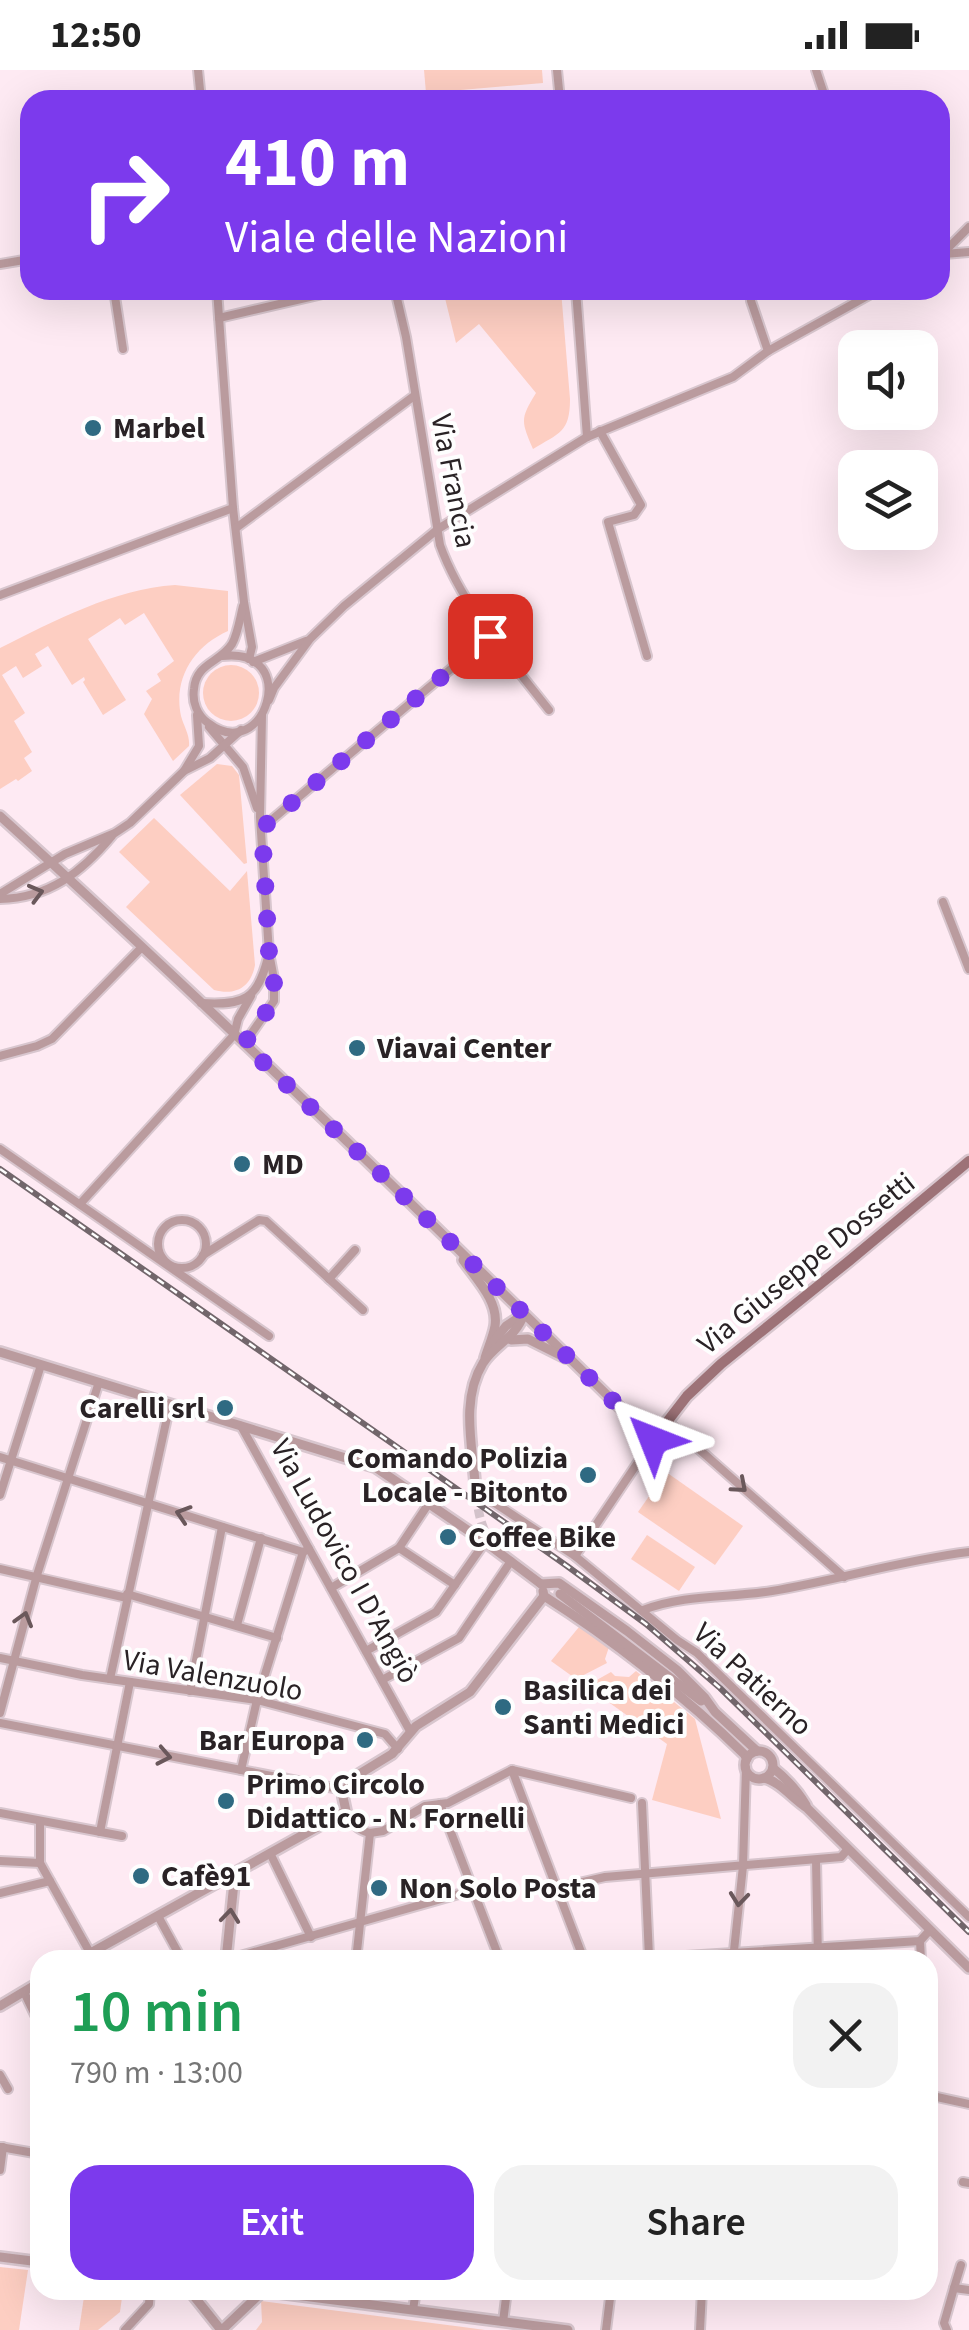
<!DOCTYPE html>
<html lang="en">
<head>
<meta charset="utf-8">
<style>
	body { margin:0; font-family:"Source Sans 3",sans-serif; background:#f2f2f2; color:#222; height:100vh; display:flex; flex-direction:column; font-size:38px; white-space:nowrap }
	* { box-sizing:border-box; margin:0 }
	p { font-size:32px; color:#767676 }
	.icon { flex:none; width:55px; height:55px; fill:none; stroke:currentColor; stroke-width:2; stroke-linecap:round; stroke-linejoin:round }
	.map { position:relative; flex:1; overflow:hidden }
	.details { position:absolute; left:30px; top:1880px; width:908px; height:350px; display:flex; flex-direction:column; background:#fff; border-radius:30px; box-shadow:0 10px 40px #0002 }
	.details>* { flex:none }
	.hud { position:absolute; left:20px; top:20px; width:930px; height:210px; border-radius:30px; box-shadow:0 10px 40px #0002; background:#7c3aed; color:#fff; overflow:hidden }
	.fabs { position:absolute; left:838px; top:260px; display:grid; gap:20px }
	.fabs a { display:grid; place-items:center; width:100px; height:100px; border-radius:20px; background:#fff; box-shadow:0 10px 40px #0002; font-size:50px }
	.pin { position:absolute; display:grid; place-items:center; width:85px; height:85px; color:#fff; margin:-42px; border-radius:20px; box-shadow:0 5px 15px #0006 }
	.me { position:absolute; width:110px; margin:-55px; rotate:315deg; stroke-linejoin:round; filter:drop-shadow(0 0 8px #0008) }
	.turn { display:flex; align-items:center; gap:35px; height:210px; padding:0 40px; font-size:45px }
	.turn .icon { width:130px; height:130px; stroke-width:2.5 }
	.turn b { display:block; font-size:70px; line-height:85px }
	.round { display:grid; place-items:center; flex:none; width:105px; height:105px; border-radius:30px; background:#f2f2f2 }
	.overview { display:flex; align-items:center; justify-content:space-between; height:170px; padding:0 40px }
	h1 { font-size:60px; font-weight:600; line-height:75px; color:#1e9e55 }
	.primary-button { display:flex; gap:20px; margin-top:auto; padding:20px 40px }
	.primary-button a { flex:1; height:115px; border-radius:30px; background:#7c3aed; color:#fff; font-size:40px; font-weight:600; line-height:115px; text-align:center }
	.primary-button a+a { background:#f2f2f2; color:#222 }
	.status { display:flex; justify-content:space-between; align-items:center; height:70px; padding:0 50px; background:#fff; direction:ltr }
	.status svg { height:28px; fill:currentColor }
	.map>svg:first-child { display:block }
	.green { fill:#fdcec2 }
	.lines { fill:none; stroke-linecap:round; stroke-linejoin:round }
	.tertiary-tunnel { stroke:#d3c2ca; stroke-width:9; stroke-dasharray:9 4.5; stroke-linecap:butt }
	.minor-casing { stroke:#d8c6ce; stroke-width:12 }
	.tertiary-casing { stroke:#d8c6ce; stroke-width:14 }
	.secondary-casing { stroke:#d8c6ce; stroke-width:15 }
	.minor { stroke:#ba9b9e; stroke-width:8 }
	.tertiary { stroke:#ba9b9e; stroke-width:9 }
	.secondary { stroke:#9d7277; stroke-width:10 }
	.rail-casing { stroke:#72666b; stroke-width:6 }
	.rail { stroke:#fefefe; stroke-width:2.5; stroke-dasharray:8; stroke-linecap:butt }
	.oneway { stroke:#6a585b }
	.route { stroke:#7c3aed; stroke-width:18; stroke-dasharray:0 32.4 }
	.poi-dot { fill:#2f6a82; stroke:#fefefe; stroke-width:4 }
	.labels { text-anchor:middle; stroke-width:8; stroke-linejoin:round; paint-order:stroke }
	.poi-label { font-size:30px; font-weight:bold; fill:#292225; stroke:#fefefe; text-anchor:start }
	.street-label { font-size:30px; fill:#292225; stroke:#fefefe }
</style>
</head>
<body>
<div class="status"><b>12:50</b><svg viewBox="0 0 49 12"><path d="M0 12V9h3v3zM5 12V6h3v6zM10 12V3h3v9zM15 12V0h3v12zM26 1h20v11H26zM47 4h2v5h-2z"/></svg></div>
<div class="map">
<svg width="969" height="2260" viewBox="0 0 969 2260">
	<rect width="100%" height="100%" fill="#feeaf3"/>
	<g class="green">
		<polygon points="424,0 542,0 543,13 426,23"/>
		<path d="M443 220H561L570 329C570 363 559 363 533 379 521 351 520 349 536 323L479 254 456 273Z"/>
		<path d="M175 515 228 521V561C194 576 173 608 181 646 184 657 190 665 189 676L173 691 144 644 152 629 146 621 161 611 157 604 174 591 144 543 125 555 120 548 88 569 126 630 103 645 83 612 85 610 84 607 72 615 48 576 35 584 42 596 23 608 16 596 2 605 25 643 14 651 32 682 24 688 32 701 18 711 16 709 0 719V578C54 551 114 519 175 515Z"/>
		<circle cx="231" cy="623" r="28"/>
		<polygon points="217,694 232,696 239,705 247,793 244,794 180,725"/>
		<path d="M154 748 230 821 247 801 255 895C251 917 236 926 214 920L126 837 150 812 119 782Z"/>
		<polygon points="666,1402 743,1456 715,1495 638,1442"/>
		<polygon points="647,1465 695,1497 679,1521 631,1489"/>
		<polygon points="579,1557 609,1577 605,1589 607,1593 576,1609 551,1591"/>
		<polygon points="636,1601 695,1649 721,1749 652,1730 667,1674 586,1616 611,1602 615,1606 629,1607"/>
		<polygon points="0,2197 28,2200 19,2260 0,2260"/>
		<polygon points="85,2220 123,2220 120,2242 98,2260 79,2260"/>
		<polygon points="261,2231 463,2257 485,2260 256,2260 262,2252"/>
	</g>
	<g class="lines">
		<path class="tertiary-tunnel" d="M475 1412C478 1437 478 1459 497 1478"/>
		<defs>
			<g id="minor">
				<polyline points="198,0 201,30"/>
				<polyline points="557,0 560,30"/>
				<polyline points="816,0 826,30"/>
				<polyline points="944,184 969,182"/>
				<polyline points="940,186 969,157"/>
				<polyline points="0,194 30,189"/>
				<polyline points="114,220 123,279"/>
				<polyline points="217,220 233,438 244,532 252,577 249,589"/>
				<path d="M395 220 406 267 440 475C462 536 510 590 549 640"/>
				<polyline points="576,220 587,367"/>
				<polyline points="750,220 751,231 768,281"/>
				<polyline points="219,248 340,220"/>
				<polyline points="600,361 641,435 634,445 608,452 647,586"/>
				<polyline points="236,458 414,326"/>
				<polyline points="0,525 233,438"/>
				<path d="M222 586C303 576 265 697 208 653 197 645 192 632 194 619 196 593 220 593 232 574 238 563 240 548 243 536"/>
				<polyline points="253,592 306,571"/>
				<polyline points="269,630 274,618 310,569 344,536 438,459 587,367 733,307 768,281 878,220"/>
				<polyline points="209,657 243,697 257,738"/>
				<polyline points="184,701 199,676 197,645"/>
				<polyline points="262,758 490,566"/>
				<polyline points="0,824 65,784 115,763 130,753 184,701 210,688 241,660"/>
				<path d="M0 829C49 828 82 802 112 766"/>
				<polyline points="943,832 969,899"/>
				<path d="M201 933C244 936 258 929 268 887"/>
				<polyline points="244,974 274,931 274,909 269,883 260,747 262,645"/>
				<polyline points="0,986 37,976 52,969 142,877"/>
				<polyline points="0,1079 269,1266"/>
				<polyline points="80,1134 234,965 238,949 251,926"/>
				<circle cx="182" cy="1174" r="24"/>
				<polyline points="203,1185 259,1150 266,1151 363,1240"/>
				<polyline points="329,1209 355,1180"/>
				<polyline points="667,1351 844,1507"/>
				<polyline points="241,1356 410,1661"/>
				<polyline points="0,1387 303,1482 309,1479"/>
				<polyline points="0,1425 41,1295"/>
				<polyline points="487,1428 575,1486 677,1570 697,1583 969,1847"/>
				<polyline points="399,1478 455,1515"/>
				<polyline points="575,1486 653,1370"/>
				<polyline points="0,1499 127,1528"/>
				<polyline points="331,1518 399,1478 429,1433"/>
				<polyline points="127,1524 277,1568"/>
				<path d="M643 1540C685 1524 729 1528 772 1521 838 1510 903 1490 969 1482"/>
				<polyline points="237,1555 261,1468"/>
				<polyline points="366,1581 436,1542 485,1472"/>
				<polyline points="0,1588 82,1605 257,1630 385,1664 398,1679"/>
				<polyline points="110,1609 170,1334"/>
				<polyline points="382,1610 459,1568 511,1491"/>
				<polyline points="190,1621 222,1457"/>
				<polyline points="0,1643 37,1505 99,1312"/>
				<polyline points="0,1653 344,1720"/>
				<polyline points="241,1700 257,1630 303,1482"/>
				<polyline points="512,1700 584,1890"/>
				<polyline points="642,1733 649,1887"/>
				<polyline points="440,1734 500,1890"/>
				<path d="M346 1741C352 1752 356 1760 370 1763"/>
				<polyline points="0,1743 122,1766"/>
				<polyline points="40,1751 40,1793 94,1890"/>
				<polyline points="100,1762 130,1612"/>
				<polyline points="370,1763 383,1761 425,1736 448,1733 512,1700 631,1728"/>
				<polyline points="270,1783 311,1867"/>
				<polyline points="816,1790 818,1890"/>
				<polyline points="0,1791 40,1793"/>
				<polyline points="557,1818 605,1807 841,1787 848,1779"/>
				<polyline points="0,1823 50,1811"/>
				<polyline points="158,1846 182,1890"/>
				<polyline points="920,1871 921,1890"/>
				<polyline points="226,1890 473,1820"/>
				<polyline points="356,1890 370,1763"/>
				<polyline points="477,1890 498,1884"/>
				<polyline points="623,1890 920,1871 930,1860"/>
				<polyline points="733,1890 743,1796 746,1698"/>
				<polyline points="24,1922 36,1947 40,1974"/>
				<polyline points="0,2005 8,2019"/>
				<polyline points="928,2025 969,2034"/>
				<polyline points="0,2077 40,2084"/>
				<polyline points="0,2100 3,2077"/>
				<polyline points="963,2112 969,2113"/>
				<polyline points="954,2218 961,2195"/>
				<polyline points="361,2233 363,2220"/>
				<polyline points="413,2240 416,2220"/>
				<polyline points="503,2252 507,2220"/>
				<polyline points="125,2260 149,2234 150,2220"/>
				<polyline points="606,2260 611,2220"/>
				<polyline points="700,2260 702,2220"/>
				<polyline points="947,2260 944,2253 954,2218 969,2220"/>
			</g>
			<g id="tertiary">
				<path d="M0 746C223 948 438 1159 653 1370"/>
				<path d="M463 1190C476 1209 499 1231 495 1256 493 1267 488 1278 485 1288"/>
				<polyline points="511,1270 528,1269 566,1288"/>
				<polyline points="494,1271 506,1256 523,1245"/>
				<polyline points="0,1282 375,1397 485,1472 541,1514"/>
				<path d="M475 1412C472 1373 461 1329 483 1293 496 1273 515 1269 524 1244"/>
				<polyline points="541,1514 559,1513 627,1561 677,1600 705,1628 715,1642 757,1681"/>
				<path d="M543 1521 544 1526C612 1569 687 1628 744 1684L747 1689"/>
				<polyline points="560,1524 701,1631"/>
				<circle cx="759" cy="1695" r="14"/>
				<path d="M773 1698C787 1709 797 1720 806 1735"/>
				<path d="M764 1708C779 1711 793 1729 807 1738L969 1898"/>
				<polyline points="78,1890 346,1741 343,1727 351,1709 392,1684 416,1656 470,1622 544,1526"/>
				<polyline points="226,1890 235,1803"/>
				<polyline points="0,1936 40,1912"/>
				<polyline points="0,2187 40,2192"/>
				<polyline points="189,2220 221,2260"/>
				<polyline points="256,2220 568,2260"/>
				<polyline points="222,2260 263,2221"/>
			</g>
			<polyline id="secondary" points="653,1370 687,1326 721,1294 849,1191 969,1091"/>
		</defs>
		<use href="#minor" class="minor-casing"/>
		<use href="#tertiary" class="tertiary-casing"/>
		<use href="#secondary" class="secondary-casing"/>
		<use href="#minor" class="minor"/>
		<use href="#tertiary" class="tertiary"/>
		<use href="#secondary" class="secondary"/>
		<defs>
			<polyline id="rail" points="0,1099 567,1496 646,1554 720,1618 969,1862"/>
		</defs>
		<use href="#rail" class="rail-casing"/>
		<use href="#rail" class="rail"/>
	</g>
	<defs><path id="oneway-chevron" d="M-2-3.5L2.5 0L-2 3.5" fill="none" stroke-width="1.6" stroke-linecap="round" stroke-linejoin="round" transform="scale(2.5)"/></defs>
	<g class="oneway">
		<use href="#oneway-chevron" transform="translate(36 823) rotate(-15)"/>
		<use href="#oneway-chevron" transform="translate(740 1416) rotate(41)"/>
		<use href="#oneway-chevron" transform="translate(183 1444) rotate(-162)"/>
		<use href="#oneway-chevron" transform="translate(24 1549) rotate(-74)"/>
		<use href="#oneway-chevron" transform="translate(164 1686) rotate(11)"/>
		<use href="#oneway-chevron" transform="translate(739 1829) rotate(96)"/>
		<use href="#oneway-chevron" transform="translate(230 1846) rotate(-84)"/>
	</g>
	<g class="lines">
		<polyline class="route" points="490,566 262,758 269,882 274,909 274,931 244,974 380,1103 653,1370"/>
	</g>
	<g class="poi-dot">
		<circle cx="93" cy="358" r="10"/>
		<circle cx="357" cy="978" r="10"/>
		<circle cx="242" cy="1094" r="10"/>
		<circle cx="225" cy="1338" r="10"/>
		<circle cx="588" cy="1405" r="10"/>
		<circle cx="448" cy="1467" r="10"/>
		<circle cx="503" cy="1637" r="10"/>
		<circle cx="365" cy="1670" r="10"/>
		<circle cx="226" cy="1731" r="10"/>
		<circle cx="141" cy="1806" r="10"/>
		<circle cx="379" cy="1818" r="10"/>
	</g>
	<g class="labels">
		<g class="poi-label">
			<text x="113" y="368">Marbel</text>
			<text x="377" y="988">Viavai Center</text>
			<text x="262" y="1104">MD</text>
			<text x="205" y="1348" text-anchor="end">Carelli srl</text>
			<text x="568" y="1398" text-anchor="end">Comando Polizia<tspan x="568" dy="34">Locale - Bitonto</tspan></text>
			<text x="468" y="1477">Coffee Bike</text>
			<text x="523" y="1630">Basilica dei<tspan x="523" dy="34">Santi Medici</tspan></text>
			<text x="345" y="1680" text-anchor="end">Bar Europa</text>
			<text x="246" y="1724">Primo Circolo<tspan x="246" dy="34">Didattico - N. Fornelli</tspan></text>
			<text x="161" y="1816">Cafè91</text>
			<text x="399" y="1828">Non Solo Posta</text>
		</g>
		<g class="street-label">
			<text transform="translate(454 411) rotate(79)" y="10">Via Francia</text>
			<text transform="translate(806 1193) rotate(-39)" y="10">Via Giuseppe Dossetti</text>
			<text transform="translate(345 1491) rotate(61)" y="10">Via Ludovico I D'Angiò</text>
			<text transform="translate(213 1605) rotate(10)" y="10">Via Valenzuolo</text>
			<text transform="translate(753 1609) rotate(43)" y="10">Via Patierno</text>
		</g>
	</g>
</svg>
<div class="fabs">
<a><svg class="icon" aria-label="sound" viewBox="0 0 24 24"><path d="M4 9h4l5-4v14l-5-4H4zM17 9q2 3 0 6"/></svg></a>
<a><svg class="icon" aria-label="layers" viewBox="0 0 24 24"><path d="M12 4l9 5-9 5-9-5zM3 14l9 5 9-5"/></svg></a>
</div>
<div class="pin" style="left:490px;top:566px;background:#d93025"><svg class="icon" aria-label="arrive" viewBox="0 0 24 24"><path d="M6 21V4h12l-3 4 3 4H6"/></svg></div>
<svg class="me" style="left:653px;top:1370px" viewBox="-20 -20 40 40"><path d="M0-17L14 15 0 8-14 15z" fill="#7c3aed" stroke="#fff" stroke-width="4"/></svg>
<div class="hud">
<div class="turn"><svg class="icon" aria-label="right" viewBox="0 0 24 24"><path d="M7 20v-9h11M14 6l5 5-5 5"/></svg><div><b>410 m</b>Viale delle Nazioni</div></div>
</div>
<section class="details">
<div class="overview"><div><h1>10 min</h1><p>790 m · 13:00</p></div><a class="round"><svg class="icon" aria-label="close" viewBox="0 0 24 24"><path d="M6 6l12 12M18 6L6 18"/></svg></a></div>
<div class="primary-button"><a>Exit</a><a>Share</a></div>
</section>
</div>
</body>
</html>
